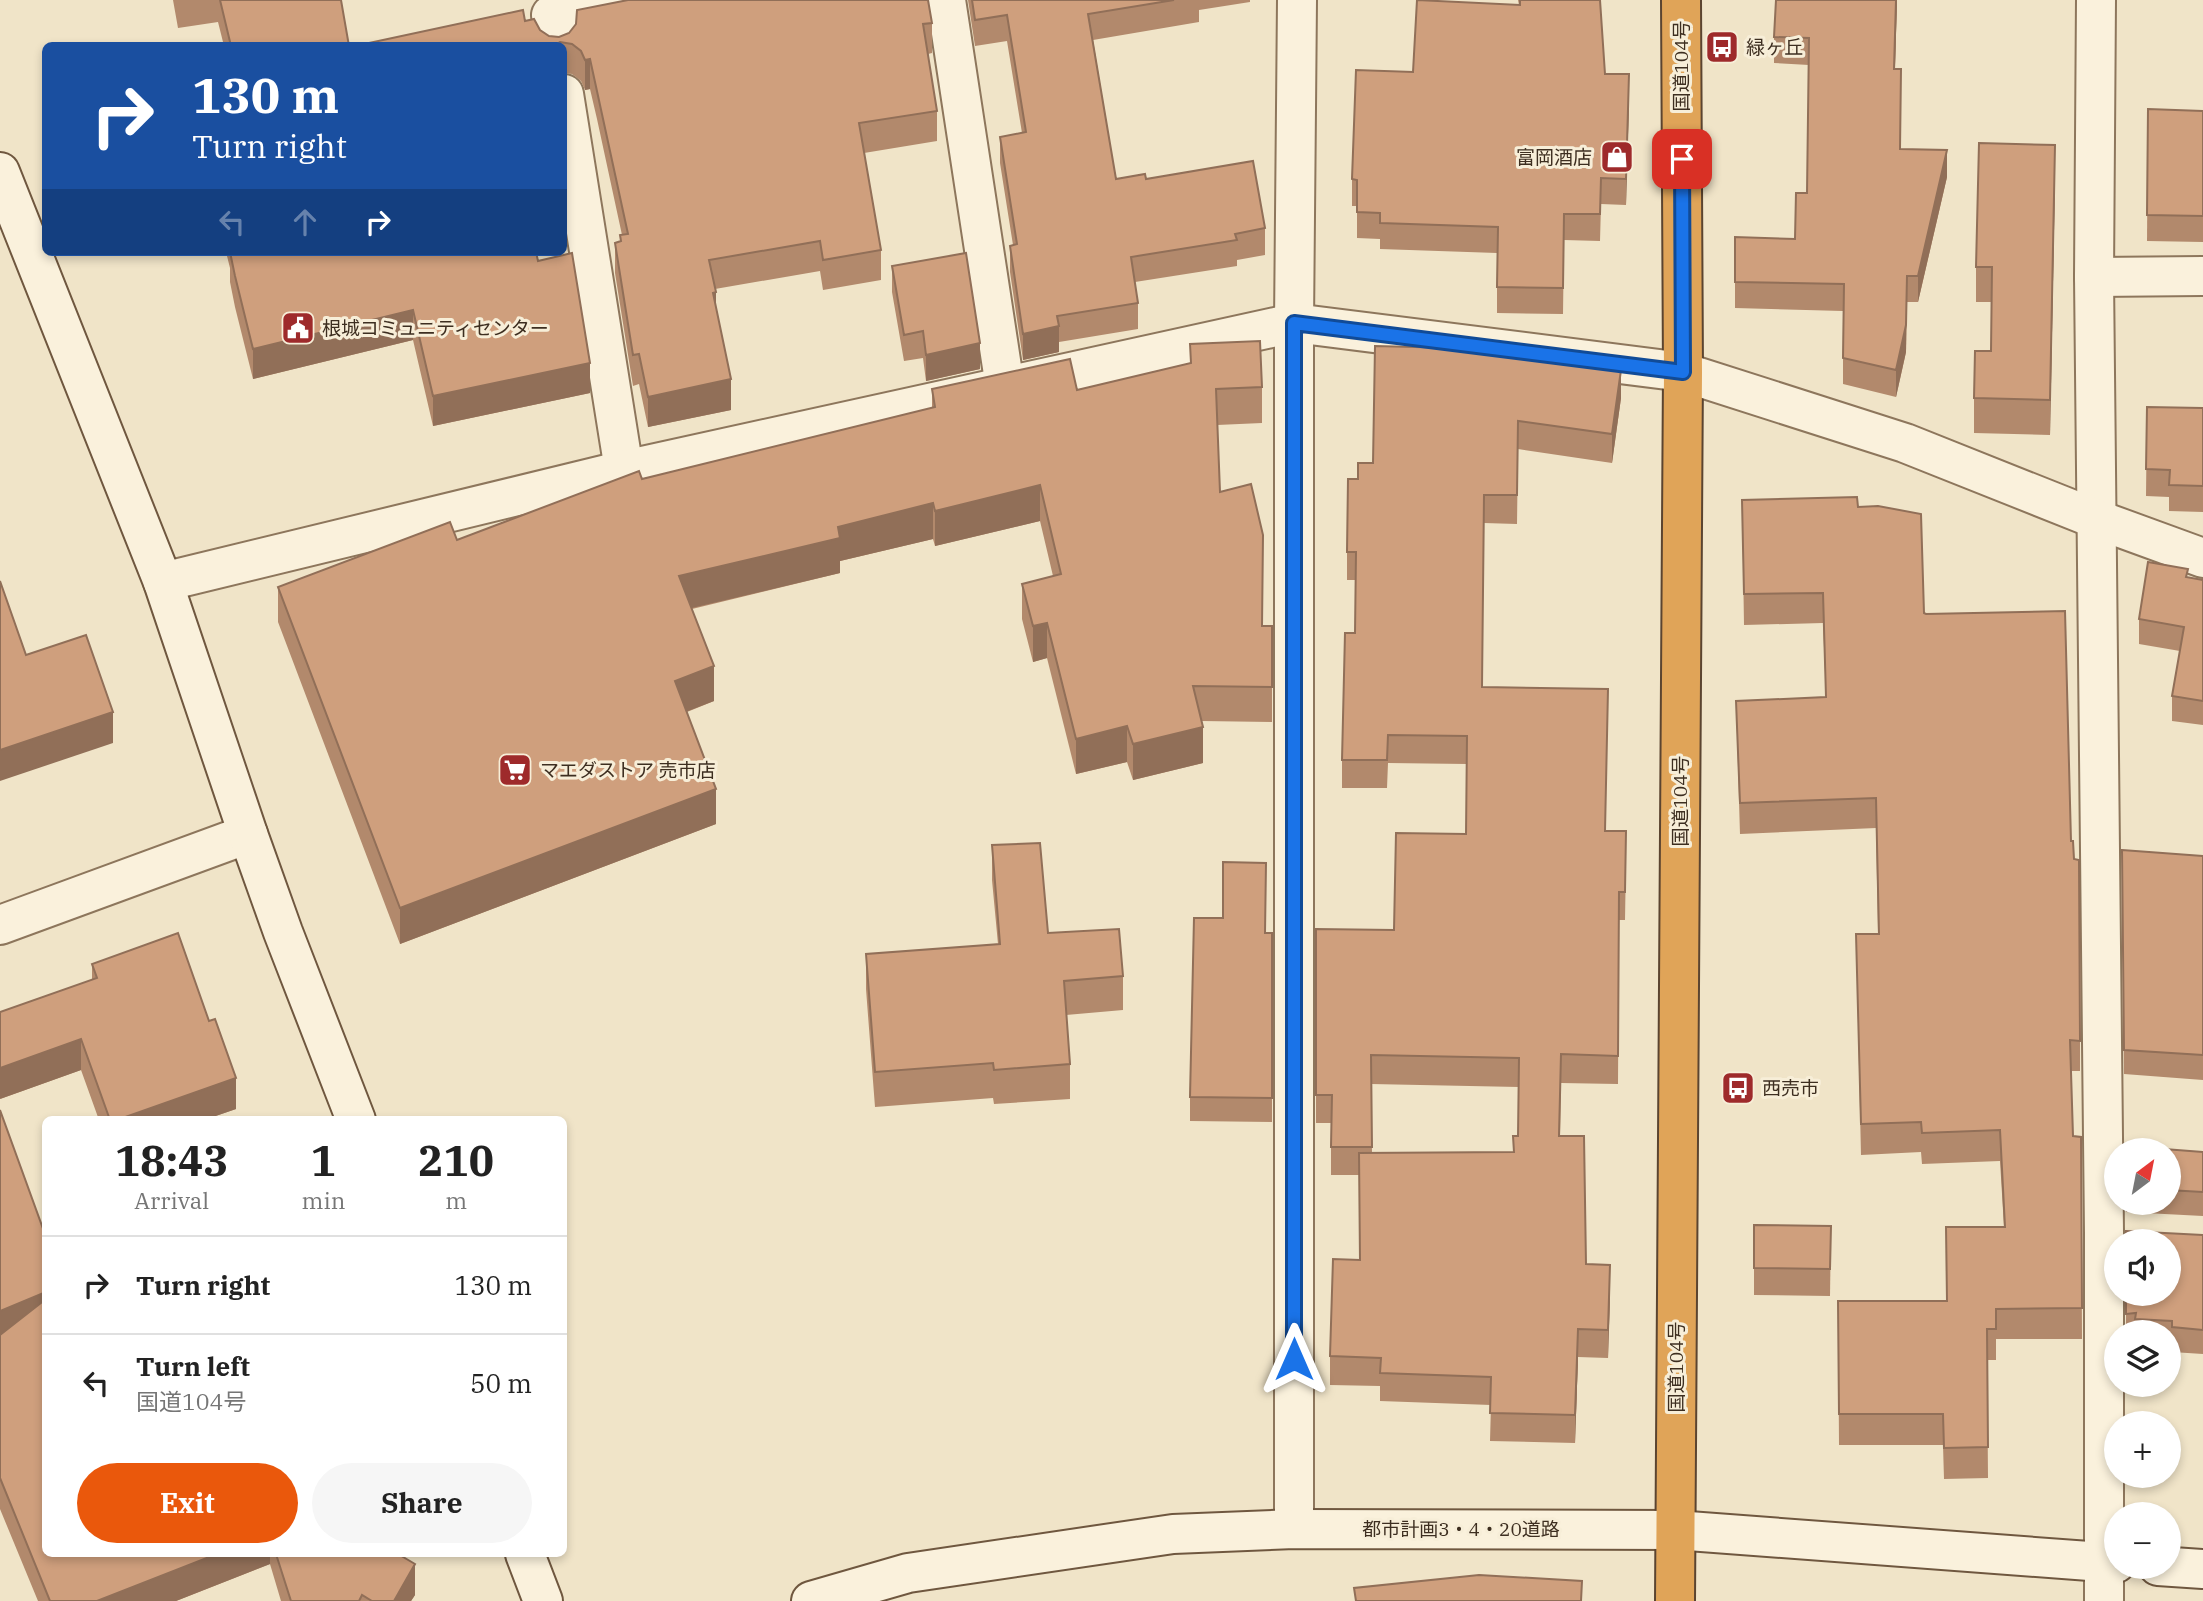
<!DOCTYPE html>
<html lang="en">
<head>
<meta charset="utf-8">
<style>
	body { margin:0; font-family:"IBM Plex Serif","Noto Sans JP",serif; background:#f6f6f6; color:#222; height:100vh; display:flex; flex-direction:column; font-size:26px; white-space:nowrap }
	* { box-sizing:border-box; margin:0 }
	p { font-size:23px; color:#767676 }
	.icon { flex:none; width:38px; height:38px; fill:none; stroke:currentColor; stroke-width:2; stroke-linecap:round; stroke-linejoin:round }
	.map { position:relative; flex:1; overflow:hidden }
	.panel { position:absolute; left:42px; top:1116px; width:525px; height:441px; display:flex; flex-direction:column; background:#fff; border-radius:10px; box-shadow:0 4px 10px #0003 }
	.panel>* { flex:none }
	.guide { position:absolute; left:42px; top:42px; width:525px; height:214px; border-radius:10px; box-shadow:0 4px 10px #0003; background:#1a4fa0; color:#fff; overflow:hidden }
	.needle { width:46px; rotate:32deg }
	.controls { position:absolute; left:2104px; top:1138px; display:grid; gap:14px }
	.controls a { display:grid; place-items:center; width:77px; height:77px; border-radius:50%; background:#fff; box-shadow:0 4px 10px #0003; font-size:35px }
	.pin { position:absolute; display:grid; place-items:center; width:60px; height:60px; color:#fff; margin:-30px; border-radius:14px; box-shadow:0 4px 10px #0006 }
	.me { position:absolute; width:77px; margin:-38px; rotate:0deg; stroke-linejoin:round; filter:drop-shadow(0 0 5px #0008) }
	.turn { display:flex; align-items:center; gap:24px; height:147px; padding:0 35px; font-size:32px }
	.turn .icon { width:91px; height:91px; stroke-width:2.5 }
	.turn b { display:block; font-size:49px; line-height:60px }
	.lanes { display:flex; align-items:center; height:66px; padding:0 35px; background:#0003; justify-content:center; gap:35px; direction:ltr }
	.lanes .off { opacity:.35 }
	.eta { display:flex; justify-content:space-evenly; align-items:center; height:119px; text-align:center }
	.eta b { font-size:42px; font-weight:700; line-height:49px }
	.button { display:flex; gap:14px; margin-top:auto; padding:14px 35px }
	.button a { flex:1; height:80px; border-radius:42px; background:#ea580c; color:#fff; font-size:28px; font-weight:700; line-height:80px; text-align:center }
	.button a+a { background:#f6f6f6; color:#222 }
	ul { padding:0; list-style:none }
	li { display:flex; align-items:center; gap:21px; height:98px; padding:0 35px; border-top:2px solid #e0e0e0 }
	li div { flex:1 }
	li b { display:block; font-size:26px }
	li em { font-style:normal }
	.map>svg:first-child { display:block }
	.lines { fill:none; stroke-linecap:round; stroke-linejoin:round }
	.street-casing { stroke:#8d765c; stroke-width:42 }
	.secondary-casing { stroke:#6f573f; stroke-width:42 }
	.highway-casing { stroke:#5b4430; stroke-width:42 }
	.street { stroke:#faf1dc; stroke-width:38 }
	.secondary { stroke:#faf1dc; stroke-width:38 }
	.highway { stroke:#e0a458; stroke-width:38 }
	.wall { fill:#b2896c; fill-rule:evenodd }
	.shaded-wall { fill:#916f58 }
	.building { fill:#cf9f7d; stroke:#916f58; stroke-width:2 }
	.route-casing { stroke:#114b97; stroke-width:18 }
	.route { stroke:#1a73e8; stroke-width:12 }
	.labels { text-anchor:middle; stroke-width:6; stroke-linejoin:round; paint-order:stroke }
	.poi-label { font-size:19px; fill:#3d2e20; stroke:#f7eed8; text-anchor:start }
	.street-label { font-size:19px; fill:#3d2e20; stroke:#f7eed8 }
</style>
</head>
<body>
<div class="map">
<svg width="2203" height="1601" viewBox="0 0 2203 1601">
	<rect width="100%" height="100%" fill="#f0e4c8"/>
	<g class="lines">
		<defs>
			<g id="street">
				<polyline points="946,0 1005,387"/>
				<polyline points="2096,0 2094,277 2104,1233 2104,1601"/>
				<polyline points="556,46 551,15 633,0"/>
				<polyline points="564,94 624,470"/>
				<polyline points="2094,277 2203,276"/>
				<polyline points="163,582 624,470 1294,323 1683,372 1905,443 2096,519 2203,558"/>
				<polyline points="0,925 248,834"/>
				<polyline points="1294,1529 1294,323 1297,0"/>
			</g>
			<g id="secondary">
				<polyline points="0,172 163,582 248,834 283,932 356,1120"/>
				<polyline points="525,1554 543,1601"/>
				<polyline points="2158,1566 2203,1569"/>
				<polyline points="811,1601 908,1573 1173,1534 1294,1529 1675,1530 2116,1563"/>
			</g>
			<polyline id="highway" points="1675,1601 1683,372 1681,0"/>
		</defs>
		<use href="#street" class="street-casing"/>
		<use href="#secondary" class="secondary-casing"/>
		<use href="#highway" class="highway-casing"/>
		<use href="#street" class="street"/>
		<use href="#secondary" class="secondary"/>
		<use href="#highway" class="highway"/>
	</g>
	<g class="wall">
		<polygon points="173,0 341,0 349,46 224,46 218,22 178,28"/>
		<polygon points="968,0 1250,0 1250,2 1199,10 1199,22 1093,40 1116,179 1146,179 1265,228 1265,255 1237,260 1237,266 1135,282 1138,303 1138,329 1059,342 1059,352 1023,360 1010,272 1010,246 1013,245 1000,163 1000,137 1022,133 1007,41 975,46"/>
		<polygon points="1518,0 1600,0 1605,74 1629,100 1626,205 1601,204 1600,241 1564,240 1563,314 1497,313 1497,253 1380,249 1380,239 1357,238 1357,206 1352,206 1352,179 1413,72 1519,5"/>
		<polygon points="1897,0 1895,69 1900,149 1947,177 1918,302 1907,302 1906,352 1896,397 1843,384 1843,311 1735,308 1735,237 1795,239 1807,193 1809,65 1774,63 1774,37"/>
		<polygon points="525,21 549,36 559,37 932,23 932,53 928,54 937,111 937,141 864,153 881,250 881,280 823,290 820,271 715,289 716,308 731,410 648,427 639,384 633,386 615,273 615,243 620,241 620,235 622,235 597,119 590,89 585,90 581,81 572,74 564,73 564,46 355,46"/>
		<polygon points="2148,109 2203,111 2203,242 2147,241"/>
		<polygon points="2055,180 2050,435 1974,433 1974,398 1991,351 1992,302 1976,302 1976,267"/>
		<polygon points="226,252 536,252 538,261 590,393 433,426 413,340 253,379 235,307 230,282 230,268"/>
		<polygon points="892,266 980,369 926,381 923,358 904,361 892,292"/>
		<polygon points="1190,344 1262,387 1262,423 1217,425 1220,492 1263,626 1272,626 1272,722 1201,721 1203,763 1133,780 1127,762 1076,774 1047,658 1033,662 1022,619 1022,584 1053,576 1040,521 935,546 933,539 840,561 840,573 692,609 714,701 687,712 716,824 400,944 278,622 278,587 457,540 642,479 932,408 932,389 1077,390 1190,363"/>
		<path d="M1375 346 1621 398 1612 463 1518 449 1517 524 1484 523 1482 687 1606 831 1626 860 1625 920H1619L1618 1084 1561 1083 1560 1136 1586 1264 1610 1293 1608 1358 1578 1357 1575 1443 1490 1441 1491 1405 1380 1401V1386L1330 1385V1356L1360 1260 1359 1175H1331V1123H1316V929L1394 930 1466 834 1467 764 1388 763 1387 788H1342V760L1355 633 1356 580H1347V552L1358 479 1373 463ZM1371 1084 1519 1087 1518 1136 1514 1152 1372 1153Z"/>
		<polygon points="2147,407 2203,408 2203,512 2169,511 2169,497 2146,496"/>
		<polygon points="1742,500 1858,507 1924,613 2071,841 2080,1041 2080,1071 2071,1071 2073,1136 2081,1137 2082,1339 1996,1339 1996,1360 1987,1360 1988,1478 1944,1479 1943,1445 1839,1445 1838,1301 1947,1301 2004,1227 2000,1161 1922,1164 1921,1152 1861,1155 1856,934 1878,934 1876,828 1740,834 1736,701 1826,697 1823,623 1744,625"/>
		<polygon points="2188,578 2203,580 2203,725 2172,721 2172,696 2180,651 2139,644 2139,619"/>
		<polygon points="992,845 1048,933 1123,976 1123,1010 1066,1015 1070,1064 1070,1099 994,1104 993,1098 875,1107 866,989 866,954 998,944 992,880"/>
		<polygon points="2122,850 2203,856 2203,1080 2124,1074"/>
		<polygon points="1265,933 1272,933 1272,1122 1190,1121 1190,1097"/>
		<polygon points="92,964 236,1109 204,1120 99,1120 81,1070 0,1099 92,980"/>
		<polygon points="0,1110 46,1554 402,1554 401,1556 415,1595 411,1601 281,1601 270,1564 176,1601 38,1601 0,1509"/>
		<polygon points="2168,1150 2203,1152 2203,1216 2126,1212 2126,1202 2168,1202"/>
		<polygon points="1754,1225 1831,1226 1830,1296 1754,1295"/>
		<polygon points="2203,1235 2203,1354 2172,1352 2172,1346 2168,1346 2168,1332 2126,1332 2126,1293"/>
	</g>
	<g class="shaded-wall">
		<polygon points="1896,0 1897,0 1894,96 1894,69"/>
		<polygon points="590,59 590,89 585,90 585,60"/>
		<polygon points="1629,74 1629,100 1626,205 1626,179"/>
		<polygon points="2055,145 2055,180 2050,435 2050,400"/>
		<polygon points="1947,150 1947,177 1918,302 1918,276"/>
		<polygon points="1907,276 1906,352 1896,397 1896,370"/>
		<polygon points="716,292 716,323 713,293"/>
		<polygon points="413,310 413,340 253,379 253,349"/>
		<polygon points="1059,326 1059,352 1023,360 1023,334"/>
		<polygon points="980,343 980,369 926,381 926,355"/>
		<polygon points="590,363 590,393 433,426 433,396"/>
		<polygon points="1621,370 1621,398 1612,463 1612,434"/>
		<polygon points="731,379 731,410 648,427 648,397"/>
		<polygon points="1040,485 1040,521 935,546 935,511"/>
		<polygon points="933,503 933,539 840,561 840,573 679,611 679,576 838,527"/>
		<polygon points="1047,623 1047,658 1033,662 1033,626"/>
		<polygon points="714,666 714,701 675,716 675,681"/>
		<polygon points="113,712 113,743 0,781 0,750"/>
		<polygon points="1127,726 1127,762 1076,774 1076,739"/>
		<polygon points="1203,727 1203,763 1133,780 1133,744"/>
		<polygon points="716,789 716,824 400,944 400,908"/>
		<polygon points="81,1039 81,1070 0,1099 0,1068"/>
		<polygon points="236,1078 236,1109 204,1120 117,1120"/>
		<polygon points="1610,1265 1610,1293 1608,1358 1608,1330"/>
		<polygon points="46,1292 46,1323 0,1342 0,1311"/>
		<polygon points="1578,1329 1578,1357 1575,1443 1575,1415"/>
		<polygon points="217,1554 270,1554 270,1564 176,1601 97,1601"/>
		<polygon points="415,1564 415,1595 411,1601 394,1601"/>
	</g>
	<g class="building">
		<polygon points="220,0 341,0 349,46 231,46"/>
		<polygon points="628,0 928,0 932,23 923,24 937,111 859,123 881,250 823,260 820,241 709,260 716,292 713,293 731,379 648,397 639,354 633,355 615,243 621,241 620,235 628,234 590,59 585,60 581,51 572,44 560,42 553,46 355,46 523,10 525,21 534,19 540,30 549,36 559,37 569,33 576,24 577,10"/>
		<polygon points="972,0 1174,0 1088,14 1116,179 1145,174 1146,179 1253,161 1265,228 1235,234 1237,240 1131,257 1138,303 1057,316 1059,326 1023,334 1010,246 1017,244 1000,137 1026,132 1007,15 975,20"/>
		<polygon points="1417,0 1520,5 1520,0 1600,0 1605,74 1629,74 1626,179 1601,178 1600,214 1564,214 1563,288 1497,287 1498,227 1380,223 1380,213 1357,212 1357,180 1352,179 1356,70 1413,72"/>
		<polygon points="1776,0 1896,0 1894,69 1901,69 1900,149 1947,150 1918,276 1907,276 1906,325 1896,370 1843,358 1844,284 1735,282 1735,237 1795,239 1796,193 1807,193 1809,38 1774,37"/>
		<polygon points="2148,109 2203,111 2203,216 2147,215"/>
		<polygon points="1979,143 2055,145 2050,400 1974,398 1975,351 1991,351 1992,267 1976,267"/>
		<polygon points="230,252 536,252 538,261 572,253 590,363 433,396 413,310 253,349 235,276"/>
		<polygon points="966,253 980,343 926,355 923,331 904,335 892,266"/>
		<polygon points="1260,341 1262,387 1216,389 1220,492 1251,484 1263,535 1262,626 1272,626 1272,687 1193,686 1203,727 1133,744 1127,726 1076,739 1047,623 1033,626 1022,584 1061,574 1040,485 935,511 933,503 838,527 840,538 679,576 714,666 675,681 716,789 400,908 278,587 450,522 457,540 639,471 642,479 935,407 932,389 1070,359 1077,390 1191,363 1190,344"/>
		<polygon points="1375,346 1453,348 1454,346 1621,370 1612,434 1518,421 1517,495 1484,495 1482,687 1608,689 1605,831 1626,831 1625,892 1619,892 1618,1056 1561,1054 1559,1136 1584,1136 1586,1264 1610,1265 1608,1330 1578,1329 1575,1415 1490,1413 1491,1377 1380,1373 1381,1358 1330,1356 1333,1259 1360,1260 1359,1153 1514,1152 1513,1136 1518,1136 1519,1058 1371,1055 1372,1147 1331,1147 1332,1095 1316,1095 1316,929 1394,930 1396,833 1466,834 1467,736 1388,735 1387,760 1342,760 1345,633 1355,633 1356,552 1347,552 1348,479 1358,479 1358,463 1373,463"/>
		<polygon points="2147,407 2203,408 2203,486 2169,485 2170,470 2146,469"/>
		<polygon points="1857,497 1858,507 1878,506 1921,514 1924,613 1926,614 2065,611 2071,841 2073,841 2074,859 2079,860 2080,1041 2070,1040 2073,1136 2081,1137 2082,1308 1996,1309 1996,1329 1987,1329 1988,1447 1944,1448 1943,1414 1839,1414 1838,1301 1947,1301 1946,1227 2005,1227 2000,1130 1922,1133 1921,1122 1861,1124 1856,934 1879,934 1876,798 1740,803 1736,701 1826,697 1823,593 1744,594 1742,500"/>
		<polygon points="2148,562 2188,569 2186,577 2203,580 2203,701 2172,696 2184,627 2139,619"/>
		<polygon points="0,581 26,655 86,635 113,712 0,750"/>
		<polygon points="1040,843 1048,933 1119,929 1123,976 1064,981 1070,1064 994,1070 993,1063 875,1072 866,954 1000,944 992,845"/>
		<polygon points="2122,850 2203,856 2203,1055 2124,1050"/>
		<polygon points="1223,862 1266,863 1265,933 1272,933 1272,1098 1190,1097 1194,918 1223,918"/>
		<polygon points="178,933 209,1021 215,1019 236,1078 117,1120 110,1120 81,1039 0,1068 0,1012 97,978 92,964"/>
		<polygon points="0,1110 46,1237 46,1292 0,1311"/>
		<polygon points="2125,1146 2203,1152 2203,1192 2168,1190 2168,1150 2125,1150"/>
		<polygon points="1754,1225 1831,1226 1830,1269 1754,1268"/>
		<polygon points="2126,1231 2203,1235 2203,1330 2172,1327 2172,1321 2135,1319 2136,1313 2126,1314 2126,1293 2168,1293 2168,1241 2126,1241"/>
		<polygon points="46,1299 46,1554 217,1554 97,1601 50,1601 0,1478 0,1335"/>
		<polygon points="276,1554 398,1554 415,1564 394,1601 372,1601 362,1595 359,1601 291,1601"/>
		<polygon points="1479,1575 1582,1581 1581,1601 1356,1601 1354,1588"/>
	</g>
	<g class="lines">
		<defs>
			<polyline id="route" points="1294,1359 1294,323 1683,372 1682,159"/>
		</defs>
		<use href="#route" class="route-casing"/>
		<use href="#route" class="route"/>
	</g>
	<defs>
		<symbol id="bus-square" viewBox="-11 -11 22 22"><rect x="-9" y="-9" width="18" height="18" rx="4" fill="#9e2a2b" stroke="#f7eed8"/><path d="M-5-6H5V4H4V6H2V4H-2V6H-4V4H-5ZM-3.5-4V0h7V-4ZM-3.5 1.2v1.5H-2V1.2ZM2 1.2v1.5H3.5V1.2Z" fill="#fff"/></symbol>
		<symbol id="shop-square" viewBox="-11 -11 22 22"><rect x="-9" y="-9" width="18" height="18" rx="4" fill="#9e2a2b" stroke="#f7eed8"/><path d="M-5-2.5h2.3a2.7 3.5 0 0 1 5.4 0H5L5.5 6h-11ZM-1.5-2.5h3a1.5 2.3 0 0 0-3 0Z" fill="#fff"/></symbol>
		<symbol id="civic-square" viewBox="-11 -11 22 22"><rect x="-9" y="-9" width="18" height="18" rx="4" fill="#9e2a2b" stroke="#f7eed8"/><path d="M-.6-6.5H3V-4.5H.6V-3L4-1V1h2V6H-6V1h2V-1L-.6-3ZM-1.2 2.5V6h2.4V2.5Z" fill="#fff"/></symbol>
		<symbol id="supermarket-square" viewBox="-11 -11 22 22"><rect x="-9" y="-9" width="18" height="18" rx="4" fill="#9e2a2b" stroke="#f7eed8"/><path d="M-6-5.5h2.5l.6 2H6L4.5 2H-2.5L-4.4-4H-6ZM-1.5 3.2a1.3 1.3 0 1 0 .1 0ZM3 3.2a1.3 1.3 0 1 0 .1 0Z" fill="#fff"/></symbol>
	</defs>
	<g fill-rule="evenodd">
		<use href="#bus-square" x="1703" y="28" width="38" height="38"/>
		<use href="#shop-square" x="1598" y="138" width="38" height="38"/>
		<use href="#civic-square" x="279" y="309" width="38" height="38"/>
		<use href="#supermarket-square" x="496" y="751" width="38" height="38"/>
		<use href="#bus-square" x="1719" y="1069" width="38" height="38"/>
	</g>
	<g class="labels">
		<g class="poi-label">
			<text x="1746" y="54">緑ヶ丘</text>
			<text x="1592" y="164" text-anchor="end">富岡酒店</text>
			<text x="322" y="335">根城コミュニティセンター</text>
			<text x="540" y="777">マエダストア 売市店</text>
			<text x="1762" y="1095">西売市</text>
		</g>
		<g class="street-label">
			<text transform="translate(1681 66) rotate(-90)" y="7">国道104号</text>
			<text transform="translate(1680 801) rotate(-90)" y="7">国道104号</text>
			<text transform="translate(1676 1367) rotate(-90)" y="7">国道104号</text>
			<text x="1461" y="1536">都市計画3・4・20道路</text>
		</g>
	</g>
</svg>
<div class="controls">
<a><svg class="needle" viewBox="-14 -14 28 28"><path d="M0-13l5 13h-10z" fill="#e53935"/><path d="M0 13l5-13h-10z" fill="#767676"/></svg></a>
<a><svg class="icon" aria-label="sound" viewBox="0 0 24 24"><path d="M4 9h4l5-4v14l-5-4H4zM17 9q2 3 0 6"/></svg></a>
<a><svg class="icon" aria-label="layers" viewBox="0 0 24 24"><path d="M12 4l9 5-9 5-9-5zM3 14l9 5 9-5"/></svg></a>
<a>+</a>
<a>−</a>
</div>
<div class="pin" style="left:1682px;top:159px;background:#d93025"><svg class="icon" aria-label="arrive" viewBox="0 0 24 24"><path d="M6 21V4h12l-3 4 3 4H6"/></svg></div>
<svg class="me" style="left:1294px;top:1359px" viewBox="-20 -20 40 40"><path d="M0-17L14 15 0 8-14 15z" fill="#1a73e8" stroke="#fff" stroke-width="4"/></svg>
<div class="guide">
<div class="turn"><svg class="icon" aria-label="right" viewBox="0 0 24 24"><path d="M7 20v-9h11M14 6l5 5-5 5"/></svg><div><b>130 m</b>Turn right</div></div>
<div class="lanes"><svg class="icon off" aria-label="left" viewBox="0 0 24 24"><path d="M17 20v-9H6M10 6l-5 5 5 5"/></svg><svg class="icon off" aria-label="ahead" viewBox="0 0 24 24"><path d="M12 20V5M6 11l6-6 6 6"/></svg><svg class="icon" aria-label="right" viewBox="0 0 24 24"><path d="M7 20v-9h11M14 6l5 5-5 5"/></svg></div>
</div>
<section class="panel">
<div class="eta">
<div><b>18:43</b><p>Arrival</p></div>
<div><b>1</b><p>min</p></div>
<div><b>210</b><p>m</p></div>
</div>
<ul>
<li><svg class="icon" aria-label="right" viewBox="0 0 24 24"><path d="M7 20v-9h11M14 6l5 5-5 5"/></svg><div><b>Turn right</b></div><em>130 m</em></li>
<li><svg class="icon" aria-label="left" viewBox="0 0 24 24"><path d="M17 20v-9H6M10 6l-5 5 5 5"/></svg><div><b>Turn left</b><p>国道104号</p></div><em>50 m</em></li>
</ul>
<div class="button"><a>Exit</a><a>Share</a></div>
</section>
</div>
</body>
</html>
